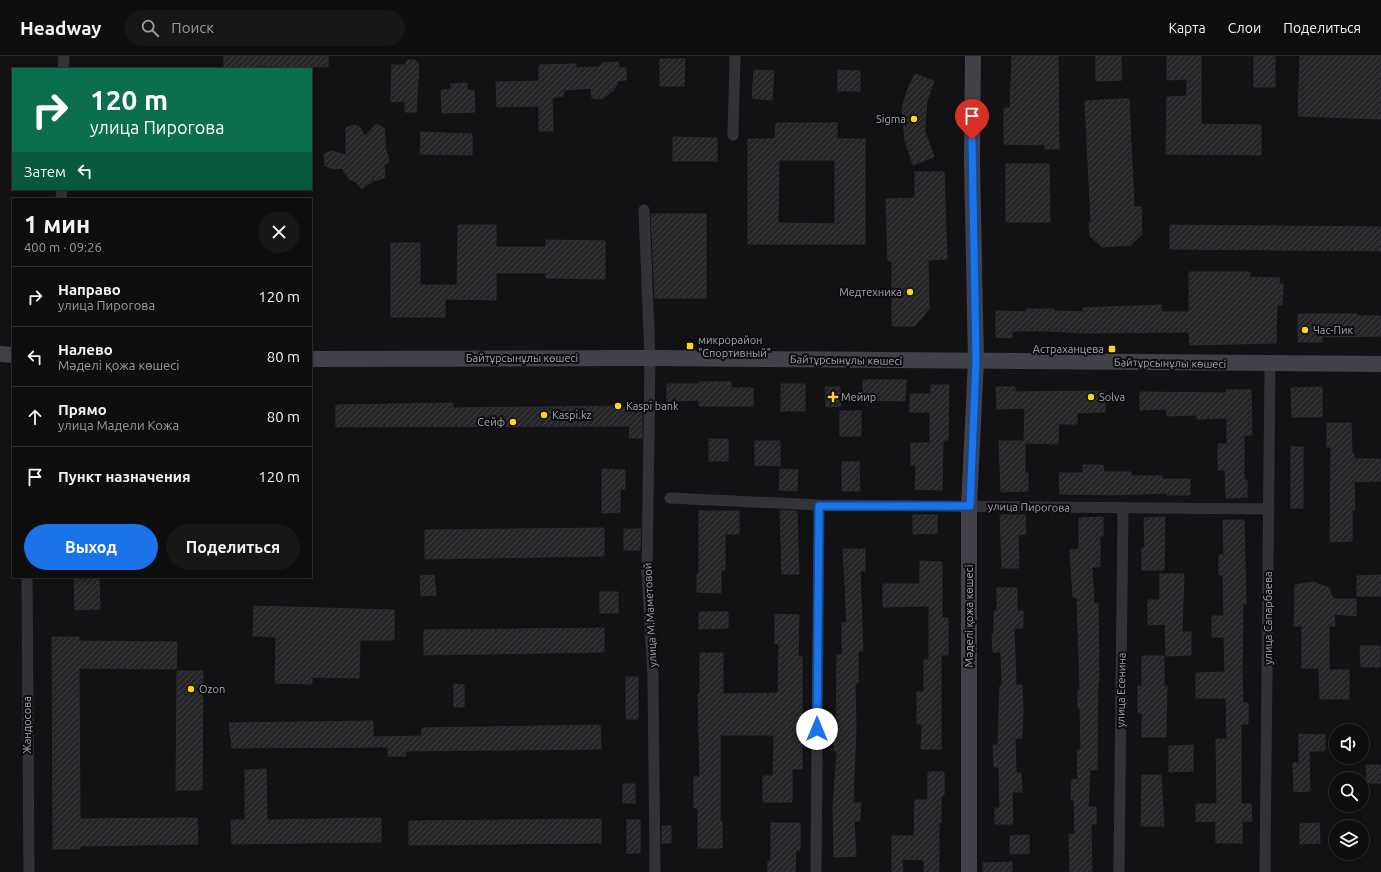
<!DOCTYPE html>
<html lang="ru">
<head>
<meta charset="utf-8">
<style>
	body { margin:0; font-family:Ubuntu,sans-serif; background:#171718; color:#f1f3f6; height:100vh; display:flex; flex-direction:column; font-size:15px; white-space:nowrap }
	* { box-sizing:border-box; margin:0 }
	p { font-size:13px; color:#9b9c9e }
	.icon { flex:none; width:22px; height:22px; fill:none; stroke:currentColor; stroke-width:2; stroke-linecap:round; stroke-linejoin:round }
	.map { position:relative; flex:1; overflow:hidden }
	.side { position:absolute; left:12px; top:142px; width:300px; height:380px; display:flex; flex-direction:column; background:#0e0e0f; border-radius:0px; box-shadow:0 2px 6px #0003,0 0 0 1px #2e2e2f }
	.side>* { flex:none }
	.top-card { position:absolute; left:12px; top:12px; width:300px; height:122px; border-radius:0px; box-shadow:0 2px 6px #0003,0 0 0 1px #2e2e2f; background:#0b6e4f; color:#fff; overflow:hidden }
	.fabs { position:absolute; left:1329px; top:668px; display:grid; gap:8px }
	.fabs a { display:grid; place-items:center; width:40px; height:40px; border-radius:50%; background:#0e0e0f; box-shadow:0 2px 6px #0003,0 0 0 1px #2e2e2f; font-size:20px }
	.pin { position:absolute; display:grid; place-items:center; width:34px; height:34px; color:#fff; margin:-41px -17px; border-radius:50% 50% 50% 0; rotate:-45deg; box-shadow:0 0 4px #0007 }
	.pin .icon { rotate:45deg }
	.me { position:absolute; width:44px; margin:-22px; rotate:0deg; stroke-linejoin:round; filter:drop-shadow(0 0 3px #0008) }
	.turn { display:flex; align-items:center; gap:14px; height:84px; padding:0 12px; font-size:18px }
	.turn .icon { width:52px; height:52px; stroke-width:2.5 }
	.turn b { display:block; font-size:28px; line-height:34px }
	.then { display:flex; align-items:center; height:38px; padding:0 12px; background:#0003; gap:8px; font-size:15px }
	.round { display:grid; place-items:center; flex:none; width:42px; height:42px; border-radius:21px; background:#171718 }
	.head { display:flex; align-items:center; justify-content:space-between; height:68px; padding:0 12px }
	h1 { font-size:24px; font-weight:700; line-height:30px }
	.primary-button { display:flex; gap:8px; margin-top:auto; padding:8px 12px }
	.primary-button a { flex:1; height:46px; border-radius:24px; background:#1a73e8; color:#fff; font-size:16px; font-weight:700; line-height:46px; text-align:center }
	.primary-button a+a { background:#171718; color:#f1f3f6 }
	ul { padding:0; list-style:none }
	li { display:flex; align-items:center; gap:12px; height:60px; padding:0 12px; border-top:1px solid #2e2e2f }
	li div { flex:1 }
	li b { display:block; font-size:15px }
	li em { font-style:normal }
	header { display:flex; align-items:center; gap:24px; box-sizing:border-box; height:56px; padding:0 20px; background:#0e0e0f; border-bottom:1px solid #2e2e2f }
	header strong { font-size:19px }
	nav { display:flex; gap:22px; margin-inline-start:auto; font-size:14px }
	.search { width:280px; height:36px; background:#171718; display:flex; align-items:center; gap:10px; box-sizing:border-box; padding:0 14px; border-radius:22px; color:#9b9c9e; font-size:15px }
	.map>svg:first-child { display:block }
	.building { fill:url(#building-hatch); stroke:#2c2c30; fill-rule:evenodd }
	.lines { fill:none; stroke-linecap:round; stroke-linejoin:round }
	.minor { stroke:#323339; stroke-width:11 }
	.secondary { stroke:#404149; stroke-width:16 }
	.route-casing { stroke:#114b97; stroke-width:10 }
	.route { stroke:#1a73e8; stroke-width:7 }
	.poi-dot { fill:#ffd31e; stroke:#0d0d0e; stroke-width:1.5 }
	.labels { text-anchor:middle; stroke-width:4; stroke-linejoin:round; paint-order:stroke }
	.poi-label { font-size:11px; fill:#a2a5b5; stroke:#0d0d0e; text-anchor:start }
	.street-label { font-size:11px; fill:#a2a5b5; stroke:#0d0d0e }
</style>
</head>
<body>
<header>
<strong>Headway</strong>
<div class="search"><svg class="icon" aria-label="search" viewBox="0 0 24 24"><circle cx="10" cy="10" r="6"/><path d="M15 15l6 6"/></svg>Поиск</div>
<nav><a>Карта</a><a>Слои</a><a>Поделиться</a></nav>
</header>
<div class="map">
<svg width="1381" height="816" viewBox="0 0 1381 816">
	<defs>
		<pattern id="building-hatch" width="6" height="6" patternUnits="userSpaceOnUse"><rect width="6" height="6" fill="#252528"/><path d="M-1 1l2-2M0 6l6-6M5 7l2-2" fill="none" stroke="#424245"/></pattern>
	</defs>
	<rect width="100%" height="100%" fill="#121214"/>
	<g class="building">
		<polygon points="224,0 328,0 328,11 257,10 257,13 224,13"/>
		<polygon points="1012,0 1058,0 1059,93 1045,93 1045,89 1004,88 1004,52 1010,52"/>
		<polygon points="1096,0 1121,0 1122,24 1096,25"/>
		<polygon points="1167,0 1201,0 1201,68 1261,69 1261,99 1166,98 1167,41 1187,40 1187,23 1167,24"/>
		<rect x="1254" y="0" width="21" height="31"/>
		<polygon points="1300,0 1381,0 1381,63 1298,60"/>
		<polygon points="660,3 685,3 684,30 660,30"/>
		<polygon points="408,4 415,4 419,9 416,56 405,56 405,45 391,46 392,9 405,9"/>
		<polygon points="618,6 619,12 626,12 626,24 618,25 614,34 602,43 592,42 591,32 564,34 563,40 552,42 553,75 539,75 539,50 497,51 496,26 539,25 539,9 576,8 576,12 600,11 602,7"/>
		<polygon points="754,14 774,15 772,44 752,42"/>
		<polygon points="838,14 860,15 860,35 838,35"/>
		<polygon points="915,18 934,25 927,45 925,66 925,76 934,101 913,109 905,84 902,53 907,35"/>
		<polygon points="467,27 467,34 474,34 475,56 442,57 441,34 451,33 451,28"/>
		<polygon points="1119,43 1129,43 1134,151 1141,151 1142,178 1131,189 1102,191 1090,180 1089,166 1091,166 1085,45"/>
		<path d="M776 67H837V83H865V188H748V83H775ZM779 104H835V168L778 167Z"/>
		<polygon points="376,68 384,72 386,95 388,100 389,106 384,109 385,121 379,124 374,124 362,133 356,126 349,123 342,112 334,113 325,110 324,98 331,95 346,99 346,72 353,69 360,71 365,80"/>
		<polygon points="421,76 472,78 472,99 420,98"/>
		<polygon points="673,81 717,82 717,105 673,105"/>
		<polygon points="1006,108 1049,108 1050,166 1006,166"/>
		<polygon points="915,116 944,116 947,203 928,204 929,253 915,270 892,270 892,205 888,205 886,143 915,142"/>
		<polygon points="651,158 706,158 706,242 655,242"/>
		<polygon points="458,169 496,169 496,191 546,191 546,184 605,185 605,223 546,222 546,217 496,217 496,244 445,243 445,261 391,261 391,187 420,187 420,229 457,229"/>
		<polygon points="1170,169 1381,171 1381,195 1170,193"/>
		<polygon points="1189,216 1250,216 1250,221 1280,222 1279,228 1283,228 1282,249 1277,248 1276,287 1190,289 1189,276 1083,277 1048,275 1012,275 1012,282 996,281 996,255 1026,256 1026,253 1054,253 1054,255 1083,256 1083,252 1161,249 1161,256 1189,256"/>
		<polygon points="1298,258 1357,258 1357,260 1381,260 1381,280 1322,281 1322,286 1298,286"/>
		<polygon points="863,324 906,324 905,345 863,344"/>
		<polygon points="699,326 731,326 731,332 753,332 753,350 699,350 699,344 667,345 667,328 699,328"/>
		<rect x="781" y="328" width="24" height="27"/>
		<polygon points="931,329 949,329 948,384 943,384 942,434 915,433 916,409 911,409 911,387 930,387 930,356 910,356 910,338 931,338"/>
		<polygon points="825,331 840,331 841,350 826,351"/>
		<polygon points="996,331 1015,331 1015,336 1105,335 1105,356 1077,357 1077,368 1059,368 1058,388 1025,387 1025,417 1028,417 1028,435 1001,436 999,385 1024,385 1025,352 997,353"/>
		<polygon points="1322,331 1322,361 1292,361 1291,332"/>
		<polygon points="1226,334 1251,334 1252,379 1244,379 1244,424 1247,424 1247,441 1226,442 1225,414 1218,414 1218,388 1227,388 1227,362 1197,363 1197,359 1167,360 1167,353 1140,354 1140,336 1226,337"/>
		<polygon points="453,347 453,352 618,350 618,352 642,353 642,382 629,382 630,370 336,371 336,349"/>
		<rect x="840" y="355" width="21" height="25"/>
		<polygon points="1327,367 1351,367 1352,398 1354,398 1354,403 1381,403 1381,425 1354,426 1355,454 1352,454 1352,485 1330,486 1331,391 1327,391"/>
		<rect x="709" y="383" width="19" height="22"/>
		<polygon points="755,385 780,385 780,410 755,409"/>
		<rect x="1291" y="391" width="12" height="61"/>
		<polygon points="842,406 859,406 860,435 842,435"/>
		<polygon points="1083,409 1103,409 1104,416 1131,416 1131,420 1162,420 1162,423 1190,423 1190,439 1167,439 1167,437 1113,439 1060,438 1059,417 1083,417"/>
		<polygon points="602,413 625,414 625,433 620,433 620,456 602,457"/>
		<polygon points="780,413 798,414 797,435 779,434"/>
		<polygon points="699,455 739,455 739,478 725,478 725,514 721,514 721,537 697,536 697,518 699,518"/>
		<polygon points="780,455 797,455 799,518 782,518"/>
		<polygon points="913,459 937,459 937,477 913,478"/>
		<polygon points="1000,459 1025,459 1026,478 1018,479 1019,512 1002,512"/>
		<polygon points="1103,461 1103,480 1100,480 1100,511 1092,511 1094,548 1098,547 1099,625 1098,625 1097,714 1090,714 1088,751 1096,751 1096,768 1091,768 1092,816 1070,816 1069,778 1075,778 1074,744 1071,744 1072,723 1078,724 1077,694 1081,694 1080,652 1078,652 1078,634 1080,634 1077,541 1073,541 1070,494 1079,493 1079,462"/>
		<polygon points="1165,461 1164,514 1142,514 1142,492 1145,492 1144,462"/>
		<polygon points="1223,464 1244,464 1246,548 1243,548 1242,616 1243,647 1248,647 1248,668 1241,668 1241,748 1251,748 1252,765 1242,765 1242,787 1216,787 1216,765 1196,766 1196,748 1217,748 1216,683 1227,683 1226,642 1196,642 1196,617 1225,616 1224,581 1212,581 1212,560 1224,560 1223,519 1219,519 1219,499 1224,499"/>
		<polygon points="604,472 604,500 425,503 425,474"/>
		<polygon points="624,473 641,473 640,494 624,494"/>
		<polygon points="843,493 865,493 865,515 860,515 863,595 858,595 858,627 855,627 856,672 853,747 861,747 860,765 854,765 856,800 834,801 833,750 837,695 834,695 834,679 836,679 837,599 842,599 842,567 847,567"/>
		<polygon points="920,505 942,506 942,562 948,562 948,599 941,599 941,693 921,693 922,668 917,668 917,636 924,636 924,604 929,604 929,550 883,551 883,528 920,528"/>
		<polygon points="1160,518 1184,518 1182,576 1191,576 1191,599 1166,600 1165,568 1148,569 1148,544 1160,544"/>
		<polygon points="434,519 436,539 421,540 420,520"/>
		<polygon points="1381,519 1381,540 1357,540 1357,520"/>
		<polygon points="74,521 99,521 100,553 75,554"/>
		<polygon points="1313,526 1329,532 1333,543 1356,543 1356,560 1334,558 1335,570 1329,570 1329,614 1349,614 1349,643 1320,643 1319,612 1302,612 1302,570 1294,570 1295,529"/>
		<polygon points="997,532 1017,532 1017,555 1023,555 1023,572 1014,572 1016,629 1022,629 1023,654 1022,682 1015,682 1016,717 1021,717 1022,736 1012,736 1013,768 995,768 995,752 1000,752 999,711 994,711 993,689 998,689 1000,630 1002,630 1001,596 993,596 992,578 994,578 994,555 997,555"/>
		<rect x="600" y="536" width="18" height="21"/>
		<polygon points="254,550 394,554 394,584 360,584 359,622 312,621 312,628 275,627 276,581 253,580"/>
		<polygon points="699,556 728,556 728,572 699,573"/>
		<polygon points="775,558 799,559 798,600 802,600 802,713 792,713 792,746 763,746 763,720 773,720 774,679 720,679 720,766 722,766 722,792 698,792 698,752 694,752 694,721 700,721 698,638 700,638 700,597 723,597 723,638 778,637 779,588 775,588"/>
		<polygon points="604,572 604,596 424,599 424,574"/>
		<polygon points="52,581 79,581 79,585 177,586 176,613 79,612 80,763 197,762 198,788 80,790 80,793 53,793"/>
		<polygon points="1360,590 1380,590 1380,611 1361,611"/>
		<polygon points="1142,600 1164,600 1164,630 1167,630 1166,681 1142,681 1142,657 1138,657 1138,630 1142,630"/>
		<polygon points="177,615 203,615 202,734 176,734"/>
		<rect x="626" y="621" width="12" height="42"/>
		<polygon points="454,628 464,629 464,651 454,651"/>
		<polygon points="373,665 373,681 422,680 422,672 600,669 601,693 406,695 406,700 388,700 388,691 232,692 229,667"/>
		<polygon points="1299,678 1325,679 1325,695 1309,695 1310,735 1294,736 1293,707 1299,707"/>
		<polygon points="1193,689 1193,715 1169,716 1169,690"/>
		<polygon points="1366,709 1381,709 1381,727 1367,727"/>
		<polygon points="266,713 267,764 381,762 381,786 232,788 231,764 245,764 245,714"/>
		<polygon points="928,716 944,716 944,740 941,740 941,767 939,767 939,816 924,816 924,804 902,803 903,816 892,816 892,780 914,780 915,744 928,744"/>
		<polygon points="1142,719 1161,719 1164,770 1141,770"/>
		<rect x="623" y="728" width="12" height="19"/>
		<polygon points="601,763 601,787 409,789 409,765"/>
		<rect x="627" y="764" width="13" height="33"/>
		<polygon points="771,767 800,767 800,794 796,794 795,816 768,816 768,805 771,805"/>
		<polygon points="1319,767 1320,787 1300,788 1300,768"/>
		<rect x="662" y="770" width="9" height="17"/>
		<polygon points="1029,779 1029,797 1010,798 1010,780"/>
		<polygon points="1012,806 1012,816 983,816 983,807"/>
	</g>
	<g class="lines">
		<g class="minor">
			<polyline points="63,13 64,0"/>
			<polyline points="733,79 735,0"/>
			<polyline points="61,143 62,133"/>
			<polyline points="644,154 650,302 647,517 653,621 655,816"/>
			<polyline points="670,442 819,449 1269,453"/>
			<polyline points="27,521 29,816"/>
			<polyline points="816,816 819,449"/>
			<polyline points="1119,816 1123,452"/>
			<polyline points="1265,816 1270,308"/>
		</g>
		<g class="secondary">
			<polyline points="0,298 13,299"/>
			<polyline points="311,303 650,302 1381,308"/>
			<polyline points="969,816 969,450 976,305 972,105 973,0"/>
		</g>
	</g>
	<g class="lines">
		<defs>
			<polyline id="route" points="817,673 819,450 970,450 976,305 972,84"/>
		</defs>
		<use href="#route" class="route-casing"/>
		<use href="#route" class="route"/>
	</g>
	<g class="poi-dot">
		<circle cx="914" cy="63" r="4"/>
		<circle cx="910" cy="236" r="4"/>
		<circle cx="1305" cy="274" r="4"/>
		<rect x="686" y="286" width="8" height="8" rx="2"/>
		<rect x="1108" y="289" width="8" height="8" rx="2"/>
		<path d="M831 335h4v4h4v4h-4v4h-4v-4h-4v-4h4z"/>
		<circle cx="1091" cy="341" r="4"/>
		<circle cx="618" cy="350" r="4"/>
		<circle cx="544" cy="359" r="4"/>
		<circle cx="513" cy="366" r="4"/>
		<circle cx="191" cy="633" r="4"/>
	</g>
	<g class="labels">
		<g class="poi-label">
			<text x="906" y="67" text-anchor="end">Sigma</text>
			<text x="902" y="240" text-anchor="end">Медтехника</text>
			<text x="1313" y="278">Час-Пик</text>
			<text x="698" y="288">микрорайон<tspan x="698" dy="13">"Спортивный"</tspan></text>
			<text x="1104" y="297" text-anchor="end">Астраханцева</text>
			<text x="841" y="345">Мейир</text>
			<text x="1099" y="345">Solva</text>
			<text x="626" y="354">Kaspi bank</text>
			<text x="552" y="363">Kaspi.kz</text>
			<text x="505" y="370" text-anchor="end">Сейф</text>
			<text x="199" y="637">Ozon</text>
		</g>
		<g class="street-label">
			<text x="522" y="306">Байтұрсынұлы көшесі</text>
			<text transform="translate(846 304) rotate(1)" y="4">Байтұрсынұлы көшесі</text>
			<text transform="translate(1170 307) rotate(1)" y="4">Байтұрсынұлы көшесі</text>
			<text transform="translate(1029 451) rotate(1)" y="4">улица Пирогова</text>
			<text transform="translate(650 559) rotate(-93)" y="4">улица М.Маметовой</text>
			<text transform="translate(969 560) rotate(-90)" y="4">Мәделі қожа көшесі</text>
			<text transform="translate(1268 562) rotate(-90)" y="4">улица Сапарбаева</text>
			<text transform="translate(1121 634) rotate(-89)" y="4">улица Есенина</text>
			<text transform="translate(27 669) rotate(-90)" y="4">Жандосова</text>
		</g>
	</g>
</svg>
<div class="fabs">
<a><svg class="icon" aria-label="sound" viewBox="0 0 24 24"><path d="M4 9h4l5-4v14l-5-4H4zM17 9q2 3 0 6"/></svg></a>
<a><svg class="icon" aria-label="search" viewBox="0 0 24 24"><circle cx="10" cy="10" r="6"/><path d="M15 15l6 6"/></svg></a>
<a><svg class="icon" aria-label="layers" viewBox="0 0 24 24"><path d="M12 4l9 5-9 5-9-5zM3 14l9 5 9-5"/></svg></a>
</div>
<div class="pin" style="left:972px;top:84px;background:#d93025"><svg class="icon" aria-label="arrive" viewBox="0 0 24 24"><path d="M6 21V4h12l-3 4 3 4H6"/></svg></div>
<svg class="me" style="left:817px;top:673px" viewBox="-20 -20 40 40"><circle r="19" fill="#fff"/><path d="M0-13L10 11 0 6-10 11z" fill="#1a73e8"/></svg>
<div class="top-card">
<div class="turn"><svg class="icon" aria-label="right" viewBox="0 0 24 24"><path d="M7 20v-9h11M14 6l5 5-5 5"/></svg><div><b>120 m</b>улица Пирогова</div></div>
<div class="then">Затем<svg class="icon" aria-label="left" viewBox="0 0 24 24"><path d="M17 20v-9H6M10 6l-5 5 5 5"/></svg></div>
</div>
<section class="side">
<div class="head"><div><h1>1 мин</h1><p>400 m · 09:26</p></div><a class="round"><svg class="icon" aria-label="close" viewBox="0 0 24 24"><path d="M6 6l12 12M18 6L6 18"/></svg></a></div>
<ul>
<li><svg class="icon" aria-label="right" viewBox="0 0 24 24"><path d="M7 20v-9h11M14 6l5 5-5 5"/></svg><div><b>Направо</b><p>улица Пирогова</p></div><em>120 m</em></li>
<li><svg class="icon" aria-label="left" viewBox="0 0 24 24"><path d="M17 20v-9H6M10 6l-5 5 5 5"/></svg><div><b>Налево</b><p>Мәделі қожа көшесі</p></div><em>80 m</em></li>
<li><svg class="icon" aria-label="ahead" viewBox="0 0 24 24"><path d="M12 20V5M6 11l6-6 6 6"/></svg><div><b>Прямо</b><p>улица Мадели Кожа</p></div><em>80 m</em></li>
<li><svg class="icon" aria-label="arrive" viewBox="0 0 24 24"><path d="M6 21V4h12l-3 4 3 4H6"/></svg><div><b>Пункт назначения</b></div><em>120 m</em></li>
</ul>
<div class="primary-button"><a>Выход</a><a>Поделиться</a></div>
</section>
</div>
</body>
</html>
